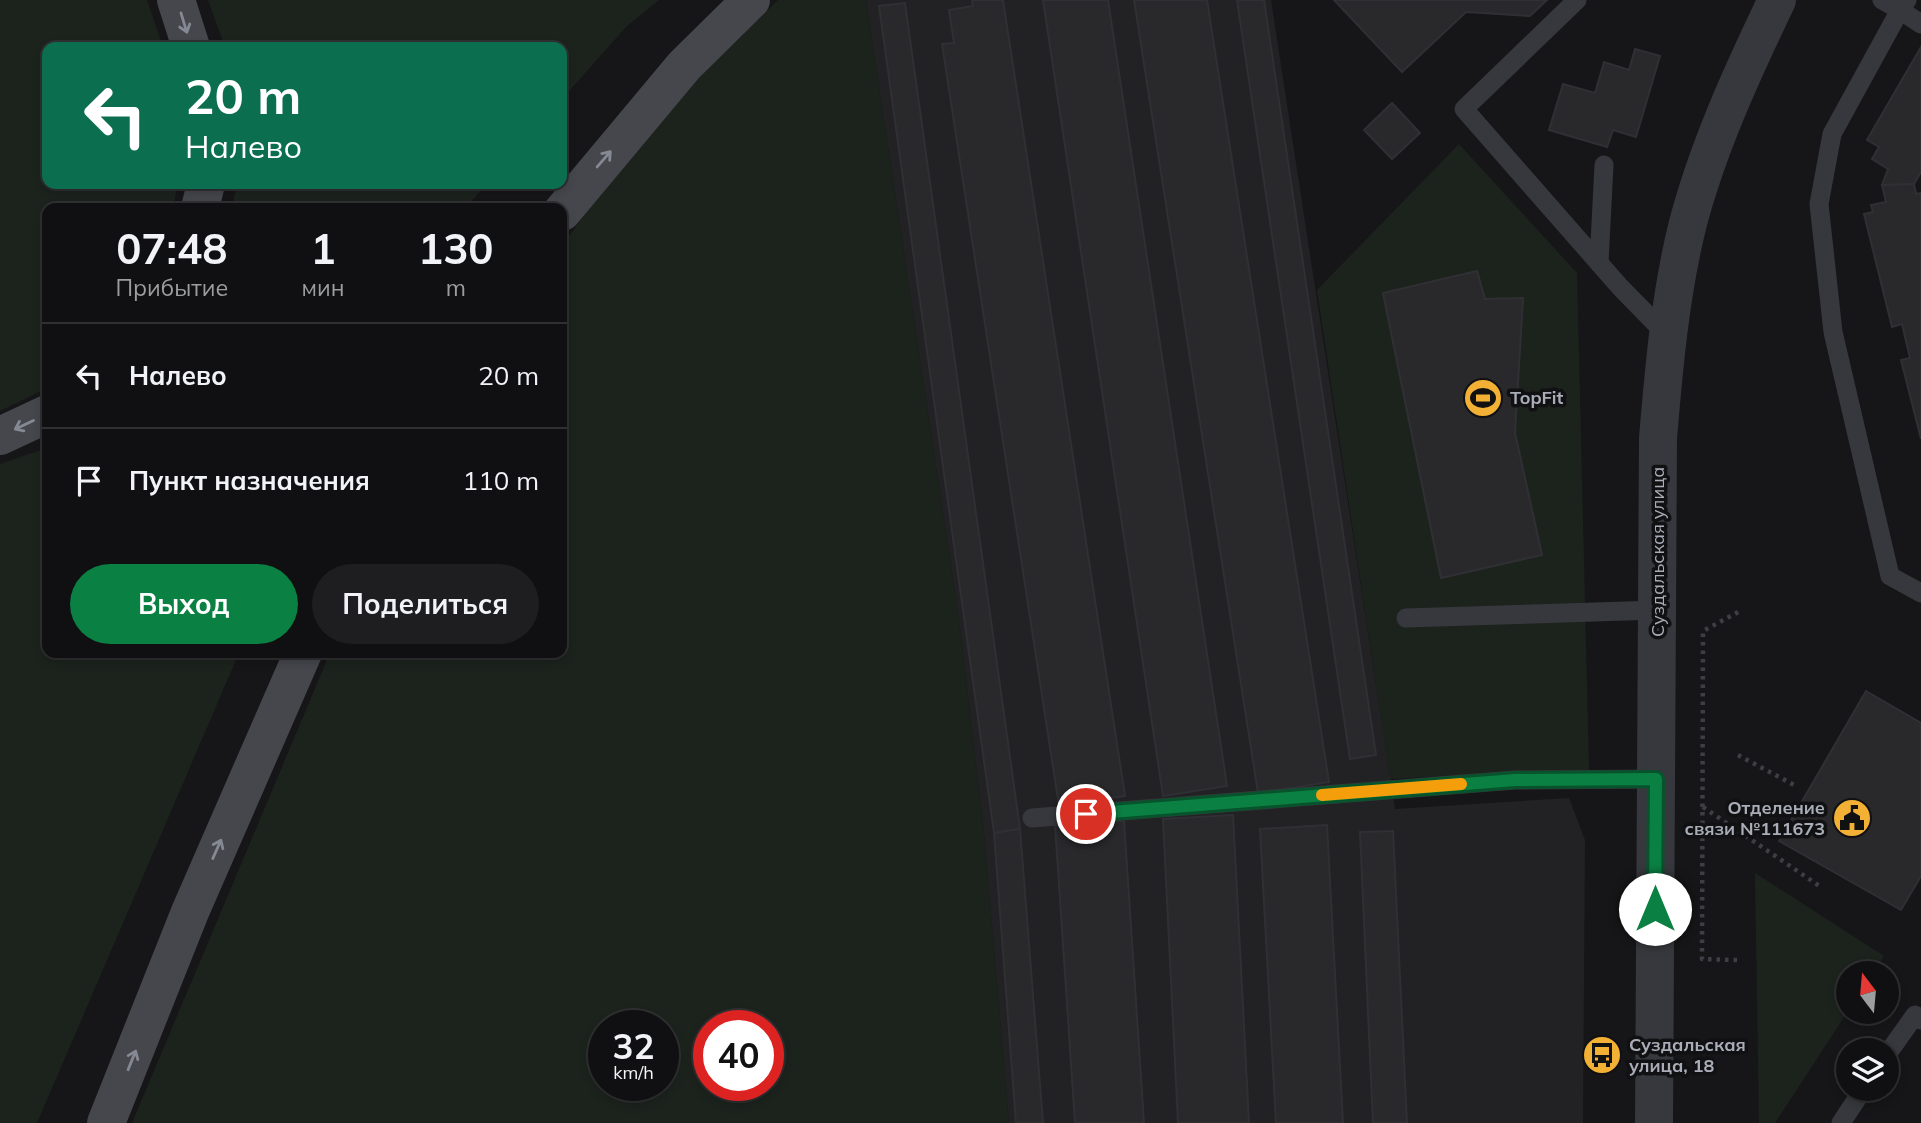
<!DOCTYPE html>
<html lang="ru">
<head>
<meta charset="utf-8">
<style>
	body { margin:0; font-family:Mulish,sans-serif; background:#1e1e20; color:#f1f3f6; height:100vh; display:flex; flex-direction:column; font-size:26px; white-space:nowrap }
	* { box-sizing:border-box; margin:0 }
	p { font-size:23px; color:#9c9d9f }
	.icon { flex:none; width:38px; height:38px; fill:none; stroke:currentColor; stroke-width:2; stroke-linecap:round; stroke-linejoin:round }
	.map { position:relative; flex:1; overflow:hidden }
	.side { position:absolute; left:42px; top:203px; width:525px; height:455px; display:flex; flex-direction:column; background:#101012; border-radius:14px; box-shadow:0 4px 10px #0003,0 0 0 2px #303032 }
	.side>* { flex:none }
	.banner { position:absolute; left:42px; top:42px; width:525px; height:147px; border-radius:14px; box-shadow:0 4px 10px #0003,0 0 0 2px #303032; background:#0b6e4f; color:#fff; overflow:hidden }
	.needle { width:46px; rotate:344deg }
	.tools { position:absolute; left:1836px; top:961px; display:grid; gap:14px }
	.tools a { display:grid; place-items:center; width:63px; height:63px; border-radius:50%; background:#101012; box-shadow:0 4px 10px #0003,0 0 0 2px #303032; font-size:35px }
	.speed { position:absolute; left:588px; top:1010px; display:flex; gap:14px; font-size:35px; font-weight:700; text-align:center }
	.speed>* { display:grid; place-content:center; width:91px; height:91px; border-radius:50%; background:#101012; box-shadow:0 4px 10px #0003,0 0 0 2px #303032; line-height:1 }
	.speed small { font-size:18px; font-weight:400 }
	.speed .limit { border:10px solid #d22; background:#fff; color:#111 }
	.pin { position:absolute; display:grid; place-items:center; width:60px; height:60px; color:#fff; margin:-30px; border:4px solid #fff; border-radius:50%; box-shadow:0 2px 7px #0007 }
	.me { position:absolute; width:77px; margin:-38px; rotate:0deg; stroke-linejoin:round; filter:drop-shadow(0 0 5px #0008) }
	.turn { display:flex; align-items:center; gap:24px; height:147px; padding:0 28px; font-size:32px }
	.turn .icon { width:91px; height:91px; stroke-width:2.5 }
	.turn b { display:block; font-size:49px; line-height:60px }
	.eta { display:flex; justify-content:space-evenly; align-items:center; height:119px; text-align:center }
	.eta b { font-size:42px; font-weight:700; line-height:49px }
	.button { display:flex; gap:14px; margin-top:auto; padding:14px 28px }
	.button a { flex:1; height:80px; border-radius:42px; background:#0b8043; color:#fff; font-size:28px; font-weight:700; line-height:80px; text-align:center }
	.button a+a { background:#1e1e20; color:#f1f3f6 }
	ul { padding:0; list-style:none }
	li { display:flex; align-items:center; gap:21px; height:105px; padding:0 28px; border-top:2px solid #303032 }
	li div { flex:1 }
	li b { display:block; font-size:26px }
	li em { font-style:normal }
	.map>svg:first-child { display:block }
	.built { fill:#222225 }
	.green { fill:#1c231d; fill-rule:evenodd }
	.building { fill:#29292c; stroke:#303034; stroke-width:2 }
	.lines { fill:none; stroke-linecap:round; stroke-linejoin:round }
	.path { stroke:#3d3f44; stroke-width:4.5; stroke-dasharray:3.5 5; stroke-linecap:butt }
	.service { stroke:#37383d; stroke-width:19 }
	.tertiary { stroke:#37383d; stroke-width:38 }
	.secondary { stroke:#45474d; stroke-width:38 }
	.oneway { stroke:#858993 }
	.route-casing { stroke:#07532c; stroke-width:18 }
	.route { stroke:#0b8043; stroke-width:12 }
	.slow { stroke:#f59e0b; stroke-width:12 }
	.labels { text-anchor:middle; stroke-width:7; stroke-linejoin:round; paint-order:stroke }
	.poi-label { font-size:18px; font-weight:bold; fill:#a8adb8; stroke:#111113; text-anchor:start }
	.street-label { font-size:18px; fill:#a8adb8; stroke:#111113 }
</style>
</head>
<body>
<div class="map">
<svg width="1921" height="1123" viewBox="0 0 1921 1123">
	<rect width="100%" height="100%" fill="#161618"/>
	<polygon class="built" points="866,0 1271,0 1395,809 1569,798 1585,840 1583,1123 1009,1123 984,834 959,620"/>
	<g class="green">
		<polygon points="0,0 147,0 163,47 47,47 47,184 178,184 173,208 47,208 47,388 0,411"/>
		<polygon points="208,0 659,0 626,27 562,99 562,47 225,47"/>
		<path d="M778 0H866L959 620 984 834 1009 1123H132L330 653H562V246L607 183 699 77ZM604 1026H663V1085H604ZM709 1026H768V1085H709Z"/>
		<polygon points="1459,144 1577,273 1589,770 1390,779 1317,290"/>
		<polygon points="237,184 487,184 465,208 232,208"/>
		<polygon points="47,448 47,653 239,653 37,1123 0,1123 0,464"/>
		<polygon points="1755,873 1884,956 1873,973 1848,973 1848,1011 1775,1123 1759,1123"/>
	</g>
	<g class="building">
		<polygon points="972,0 1003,0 1125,796 1059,806 942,44 954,43 949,10 973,6"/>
		<polygon points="1043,0 1108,0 1227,786 1163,796"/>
		<polygon points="1134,0 1207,0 1329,782 1258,793"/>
		<polygon points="1237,0 1264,0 1376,755 1350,759"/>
		<polygon points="1334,0 1547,0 1530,16 1466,12 1402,72"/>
		<polygon points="905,3 1020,829 994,833 879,6"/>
		<polygon points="1921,47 1921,172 1914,184 1882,185 1888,169 1872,159 1879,147 1867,140"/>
		<polygon points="1635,49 1660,56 1636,137 1613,130 1607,147 1549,130 1563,84 1595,93 1604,62 1629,70"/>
		<polygon points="1392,103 1420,133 1392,159 1364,130"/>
		<polygon points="1914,184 1916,194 1921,193 1921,439 1901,360 1910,358 1902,324 1892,327 1864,214 1873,212 1871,205 1886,202 1882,185"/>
		<polygon points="1477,271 1485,299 1523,298 1515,433 1542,555 1441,578 1383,293"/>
		<polygon points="1866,691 1921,723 1921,876 1901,910 1779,841"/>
		<polygon points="1233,815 1249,1123 1178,1123 1163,819"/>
		<polygon points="1124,821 1144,1123 1075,1123 1055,825"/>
		<polygon points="1327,825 1343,1123 1276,1123 1260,829"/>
		<polygon points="1020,829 1043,1123 1016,1123 994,833"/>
		<polygon points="1393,831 1407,1123 1373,1123 1360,832"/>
	</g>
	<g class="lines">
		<g class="path">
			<polyline points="1738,755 1794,785"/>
			<polyline points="1703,807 1821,887"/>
			<polyline points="1737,960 1702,959 1703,631 1740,611"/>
		</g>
		<g class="service">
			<polyline points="1577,0 1464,109 1620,287 1666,334"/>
			<polyline points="1882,0 1900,10 1907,0"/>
			<polyline points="1921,24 1900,10 1832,134 1819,204 1833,332 1890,576 1921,593"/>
			<polyline points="1599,263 1604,165"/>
			<polyline points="1406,618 1657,610"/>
			<polyline points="1032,818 1515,780 1656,779"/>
			<polyline points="1886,1056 1915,1015 1921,1020"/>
			<polyline points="1841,1123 1864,1088"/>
		</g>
		<path class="tertiary" d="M1654 1123 1658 438C1664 367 1670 297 1687 227 1707 149 1742 73 1777 0"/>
		<g class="secondary">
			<polyline points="176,0 191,47"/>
			<polyline points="200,208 206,184"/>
			<polyline points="562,212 684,66 751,0"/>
			<polyline points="0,436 47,414"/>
			<polyline points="106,1123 190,912 303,653"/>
		</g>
	</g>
	<defs><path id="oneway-shaft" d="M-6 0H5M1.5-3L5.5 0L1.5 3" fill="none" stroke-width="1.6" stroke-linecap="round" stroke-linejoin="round" transform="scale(1.75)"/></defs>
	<g class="oneway">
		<use href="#oneway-shaft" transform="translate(184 23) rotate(73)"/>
		<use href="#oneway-shaft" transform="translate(604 159) rotate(-49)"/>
		<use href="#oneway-shaft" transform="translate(24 425) rotate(155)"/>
		<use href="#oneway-shaft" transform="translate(217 849) rotate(-66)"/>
		<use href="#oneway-shaft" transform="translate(132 1060) rotate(-68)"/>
	</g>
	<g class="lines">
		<defs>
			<polyline id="route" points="1086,814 1515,780 1656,779 1655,909"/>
		</defs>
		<use href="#route" class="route-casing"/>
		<use href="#route" class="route"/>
		<polyline class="slow" points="1322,795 1461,784"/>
	</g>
	<defs>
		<symbol id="stadium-disc" viewBox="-11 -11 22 22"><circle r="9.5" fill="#f2b134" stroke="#111113"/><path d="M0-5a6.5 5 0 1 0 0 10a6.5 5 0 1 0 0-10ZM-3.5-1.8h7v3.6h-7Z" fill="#111"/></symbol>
		<symbol id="civic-disc" viewBox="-11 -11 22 22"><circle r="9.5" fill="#f2b134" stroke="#111113"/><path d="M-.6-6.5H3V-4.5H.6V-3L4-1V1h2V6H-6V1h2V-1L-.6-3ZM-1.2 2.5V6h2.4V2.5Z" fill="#111"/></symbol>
		<symbol id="bus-disc" viewBox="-11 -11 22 22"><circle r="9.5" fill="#f2b134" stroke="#111113"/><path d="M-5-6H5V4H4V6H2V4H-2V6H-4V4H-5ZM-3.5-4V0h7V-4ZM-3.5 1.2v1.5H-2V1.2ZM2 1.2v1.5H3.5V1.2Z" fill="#111"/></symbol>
	</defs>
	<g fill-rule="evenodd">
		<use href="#stadium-disc" x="1461" y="376" width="44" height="44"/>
		<use href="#civic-disc" x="1830" y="796" width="44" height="44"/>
		<use href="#bus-disc" x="1580" y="1033" width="44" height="44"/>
	</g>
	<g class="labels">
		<g class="poi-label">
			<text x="1510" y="404">TopFit</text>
			<text x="1825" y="814" text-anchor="end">Отделение<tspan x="1825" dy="21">связи №111673</tspan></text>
			<text x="1629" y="1051">Суздальская<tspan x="1629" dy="21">улица, 18</tspan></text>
		</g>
		<g class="street-label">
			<text transform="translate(1658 552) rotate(-90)" y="6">Суздальская улица</text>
		</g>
	</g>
</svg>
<div class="tools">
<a><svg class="needle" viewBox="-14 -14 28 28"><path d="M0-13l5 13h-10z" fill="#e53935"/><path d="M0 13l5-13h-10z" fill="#9c9d9f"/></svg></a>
<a><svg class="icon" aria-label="layers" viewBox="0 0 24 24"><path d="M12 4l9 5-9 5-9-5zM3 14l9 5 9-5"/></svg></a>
</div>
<div class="speed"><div>32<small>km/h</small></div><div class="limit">40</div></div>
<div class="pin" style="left:1086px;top:814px;background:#d93025"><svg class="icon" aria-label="arrive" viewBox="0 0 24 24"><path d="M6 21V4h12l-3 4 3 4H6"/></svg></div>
<svg class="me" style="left:1655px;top:909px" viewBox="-20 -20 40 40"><circle r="19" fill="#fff"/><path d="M0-13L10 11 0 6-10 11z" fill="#0b8043"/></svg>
<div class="banner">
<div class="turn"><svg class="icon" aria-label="left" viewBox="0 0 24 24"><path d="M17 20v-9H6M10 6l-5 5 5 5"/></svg><div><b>20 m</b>Налево</div></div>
</div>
<section class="side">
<div class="eta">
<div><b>07:48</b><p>Прибытие</p></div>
<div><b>1</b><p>мин</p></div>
<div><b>130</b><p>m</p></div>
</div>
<ul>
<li><svg class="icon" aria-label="left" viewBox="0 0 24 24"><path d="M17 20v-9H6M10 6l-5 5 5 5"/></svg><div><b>Налево</b></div><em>20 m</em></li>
<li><svg class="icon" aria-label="arrive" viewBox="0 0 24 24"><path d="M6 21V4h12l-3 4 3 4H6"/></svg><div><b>Пункт назначения</b></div><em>110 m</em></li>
</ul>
<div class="button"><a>Выход</a><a>Поделиться</a></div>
</section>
</div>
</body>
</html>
